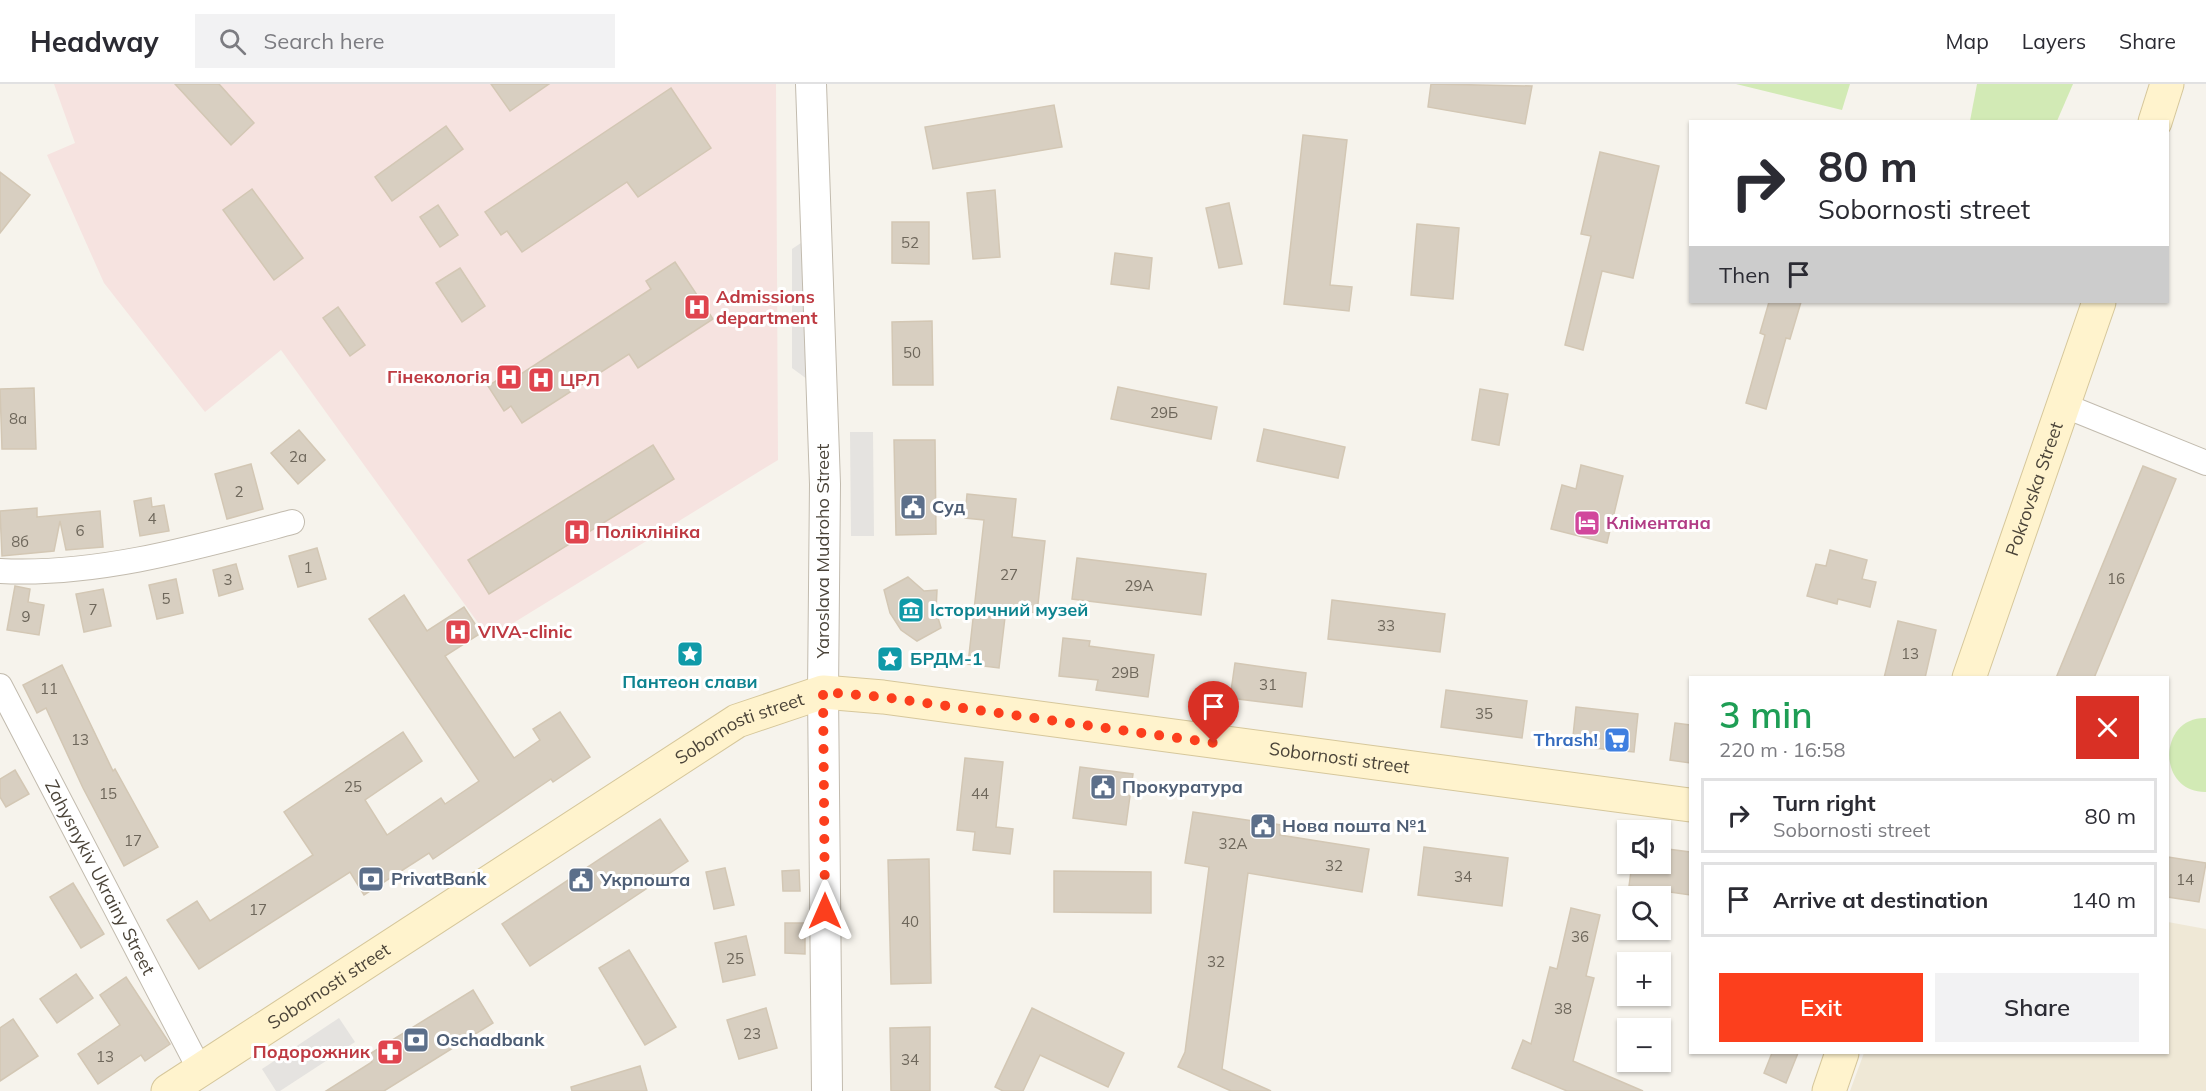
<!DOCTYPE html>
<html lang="en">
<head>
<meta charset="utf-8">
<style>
	body { margin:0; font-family:Mulish,sans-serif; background:#f2f2f3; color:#2b2b33; height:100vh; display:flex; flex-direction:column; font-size:22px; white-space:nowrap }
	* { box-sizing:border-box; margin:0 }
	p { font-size:20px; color:#7c7c81 }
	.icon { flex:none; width:33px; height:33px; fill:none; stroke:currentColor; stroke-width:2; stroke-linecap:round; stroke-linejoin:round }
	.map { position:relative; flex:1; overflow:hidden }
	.panel { position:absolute; left:1689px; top:592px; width:480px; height:378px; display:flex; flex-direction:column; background:#fff; border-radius:0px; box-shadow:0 2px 4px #0004 }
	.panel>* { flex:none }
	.hud { position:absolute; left:1689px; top:36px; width:480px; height:183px; border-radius:0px; box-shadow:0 2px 4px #0004; background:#fff; color:#2b2b33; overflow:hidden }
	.tools { position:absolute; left:1617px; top:736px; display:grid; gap:12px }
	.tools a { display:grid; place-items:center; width:54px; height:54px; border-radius:0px; background:#fff; box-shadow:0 2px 4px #0004; font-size:30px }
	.pin { position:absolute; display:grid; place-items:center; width:51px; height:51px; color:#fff; margin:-62px -26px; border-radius:50% 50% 50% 0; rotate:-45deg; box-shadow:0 0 6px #0007 }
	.pin .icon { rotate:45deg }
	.me { position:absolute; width:66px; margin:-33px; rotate:0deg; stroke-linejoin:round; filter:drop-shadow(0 0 4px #0008) }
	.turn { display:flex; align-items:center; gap:21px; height:126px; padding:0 30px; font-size:27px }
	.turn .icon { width:78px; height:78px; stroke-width:2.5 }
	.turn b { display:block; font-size:42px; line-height:51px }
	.then { display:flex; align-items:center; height:57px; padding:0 30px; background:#0003; gap:12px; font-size:22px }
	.round { display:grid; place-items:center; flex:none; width:63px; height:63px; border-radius:0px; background:#f2f2f3 }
	.head { display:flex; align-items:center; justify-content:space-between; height:102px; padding:0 30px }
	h1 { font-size:36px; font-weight:600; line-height:45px; color:#1e9e55 }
	.cta { display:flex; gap:12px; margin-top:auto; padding:12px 30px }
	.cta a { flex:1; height:69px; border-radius:0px; background:#fc3f1d; color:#fff; font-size:24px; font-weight:600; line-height:69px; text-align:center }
	.cta a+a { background:#f2f2f3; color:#2b2b33 }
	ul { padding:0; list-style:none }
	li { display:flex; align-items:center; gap:18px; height:75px; margin:0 12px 9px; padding:0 18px; border:3px solid #e1e1e2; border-radius:0px }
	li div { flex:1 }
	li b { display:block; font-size:22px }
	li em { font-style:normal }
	header { display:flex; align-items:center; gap:36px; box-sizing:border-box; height:84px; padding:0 30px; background:#fff; border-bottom:2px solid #e1e1e2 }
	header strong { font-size:28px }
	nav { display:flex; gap:33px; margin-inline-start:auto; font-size:21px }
	.search { width:420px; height:54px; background:#f2f2f3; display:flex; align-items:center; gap:15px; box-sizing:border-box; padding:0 21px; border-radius:0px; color:#7c7c81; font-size:22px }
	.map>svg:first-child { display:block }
	.education { fill:#efe8d6 }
	.medical { fill:#f6e3e0 }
	.green { fill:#d2eab5 }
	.parking { fill:#e5e3e0 }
	.building { fill:#d8cfc1; stroke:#d3c7b4; stroke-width:1.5 }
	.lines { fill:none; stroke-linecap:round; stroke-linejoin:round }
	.minor-casing { stroke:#c2bbae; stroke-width:26 }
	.tertiary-casing { stroke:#c2bbae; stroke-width:32 }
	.secondary-casing { stroke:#d6c79b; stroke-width:35 }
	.minor { stroke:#fff; stroke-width:24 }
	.tertiary { stroke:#fff; stroke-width:30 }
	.secondary { stroke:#fff3cd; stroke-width:33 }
	.route { stroke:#fc3f1d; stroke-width:10; stroke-dasharray:0 18 }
	.labels { text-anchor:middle; stroke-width:6; stroke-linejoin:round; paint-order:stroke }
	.number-label { font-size:15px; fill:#6e675b }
	.health-label { font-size:18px; font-weight:bold; fill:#be3a42; stroke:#fff; text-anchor:start }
	.street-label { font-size:18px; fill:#4b4439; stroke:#fff }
	.service-label { font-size:18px; font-weight:bold; fill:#4e5e75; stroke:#fff; text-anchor:start }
	.hotel-label { font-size:18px; font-weight:bold; fill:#b23c85; stroke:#fff; text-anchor:start }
	.culture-label { font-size:18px; font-weight:bold; fill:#0d838f; stroke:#fff; text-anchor:start }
	.shop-label { font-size:18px; font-weight:bold; fill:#366cbe; stroke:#fff; text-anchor:end }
</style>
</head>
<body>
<header>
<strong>Headway</strong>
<div class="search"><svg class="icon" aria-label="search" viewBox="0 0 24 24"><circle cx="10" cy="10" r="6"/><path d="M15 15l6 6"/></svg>Search here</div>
<nav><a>Map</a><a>Layers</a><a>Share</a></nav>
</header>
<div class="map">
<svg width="2206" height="1007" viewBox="0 0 2206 1007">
	<rect width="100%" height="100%" fill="#f6f3ec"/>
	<polygon class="education" points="2168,838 2206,845 2206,1007 1850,1007 1864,969 2168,969"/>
	<polygon class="medical" points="54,0 776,0 778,376 489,554 281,266 205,328 104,199 47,71 75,59"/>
	<g class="green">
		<polygon points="1736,0 1850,0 1842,26"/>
		<polygon points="1977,0 2073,0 2057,37 1970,37"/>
		<path d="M2206 634V708C2157 709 2157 633 2206 634Z"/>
	</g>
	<g class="parking">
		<polygon points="807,155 807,295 792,284 792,165"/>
		<polygon points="850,348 873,348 874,452 851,452"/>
		<polygon points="339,934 355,958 280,1007 276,1007 262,985"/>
	</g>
	<g class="building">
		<polygon points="175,0 219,0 254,39 231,61"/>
		<polygon points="491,0 549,0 510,27"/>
		<polygon points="1431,0 1532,2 1525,40 1428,23"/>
		<polygon points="671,4 711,64 638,113 627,98 522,168 507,147 501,151 485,128"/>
		<polygon points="1054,21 1062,63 933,85 925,43"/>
		<polygon points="446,42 463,65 392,117 375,93"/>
		<polygon points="1303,51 1347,56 1330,201 1352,203 1349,227 1284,220"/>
		<polygon points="1600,68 1659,82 1633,194 1602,187 1583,266 1565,261 1591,152 1581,150"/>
		<polygon points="0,88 30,111 0,149"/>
		<polygon points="252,105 303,174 274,196 223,126"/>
		<polygon points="995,106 1000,173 973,175 967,109"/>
		<polygon points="1229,119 1242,180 1219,184 1206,124"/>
		<polygon points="438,121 458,151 440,163 420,133"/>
		<polygon points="892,138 929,138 929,180 892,179"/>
		<polygon points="1417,140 1459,144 1453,215 1411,211"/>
		<polygon points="1115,169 1152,174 1149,205 1111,200"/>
		<polygon points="675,178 713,235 638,284 629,270 522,339 511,322 504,327 488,302 513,286 518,292 651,205 646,197"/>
		<polygon points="460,184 485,222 462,238 436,199"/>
		<polygon points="1769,218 1801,218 1790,255 1786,254 1766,325 1746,319 1765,251 1760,249"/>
		<polygon points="338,223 365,261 350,272 323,234"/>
		<polygon points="932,237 933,301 893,301 892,238"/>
		<polygon points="1118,303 1217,323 1211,355 1111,335"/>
		<polygon points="34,304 36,365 2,365 0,305"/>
		<polygon points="1480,305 1508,310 1499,361 1472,356"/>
		<polygon points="1264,345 1345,363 1338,394 1257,377"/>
		<polygon points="299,346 325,376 298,400 271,369"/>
		<polygon points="894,356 935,356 936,450 896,451"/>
		<polygon points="653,361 674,395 489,510 468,476"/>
		<polygon points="251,380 263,425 227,435 215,390"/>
		<polygon points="1581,381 1623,392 1607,459 1551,445 1562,401 1576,405"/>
		<polygon points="2143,382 2176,395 2094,594 2056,594"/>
		<polygon points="967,410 1016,415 1012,453 1045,457 1037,529 1006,525 999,584 968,580 984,436 965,434"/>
		<polygon points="151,414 152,423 164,421 169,447 140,452 134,417"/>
		<polygon points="37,424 37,433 100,427 103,463 66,466 60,437 54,467 2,472 0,427"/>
		<polygon points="317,464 326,495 298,503 289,472"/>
		<polygon points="1830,466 1867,476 1862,495 1876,498 1870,523 1838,515 1837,520 1807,512 1816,480 1826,482"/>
		<polygon points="1077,474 1206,490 1201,531 1072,515"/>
		<polygon points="236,480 243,505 219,512 213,486"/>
		<polygon points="908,493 924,507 937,506 936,527 941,544 917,557 901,546 890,529 884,506"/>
		<polygon points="176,495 183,529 157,535 149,501"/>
		<polygon points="15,502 30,505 28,518 44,521 39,551 7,546"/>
		<polygon points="103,505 111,542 84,548 76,510"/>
		<polygon points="404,511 427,547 464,523 481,549 445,572 514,674 540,656 533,645 560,628 590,673 553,698 551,695 433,775 429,769 364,811 350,788 199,885 167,836 197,817 210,837 313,771 284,728 403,648 422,677 365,716 387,751 441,714 445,720 479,697 369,535"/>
		<polygon points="1332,516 1445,530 1440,568 1328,555"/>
		<polygon points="1898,537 1936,546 1925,594 1884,594"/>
		<polygon points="1063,554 1090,557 1089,562 1154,571 1148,613 1096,606 1098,596 1059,592"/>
		<polygon points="1235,579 1306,589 1302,623 1230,614"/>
		<polygon points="62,581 113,687 115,685 158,763 124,782 83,704 46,624 37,629 23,601"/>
		<polygon points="1446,606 1527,617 1522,654 1441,643"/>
		<polygon points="1576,623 1638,630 1634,668 1572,662"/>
		<polygon points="1675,639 1690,641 1690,679 1670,676"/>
		<polygon points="965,674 1003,678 996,743 1013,745 1010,770 973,766 975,748 957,746"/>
		<polygon points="1080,683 1133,690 1126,741 1073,734"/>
		<polygon points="15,686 29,710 6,723 0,713 0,695"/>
		<polygon points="1193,728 1281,741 1280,751 1369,765 1362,808 1248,789 1222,985 1271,1007 1231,1007 1178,983 1185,968 1209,783 1185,779"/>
		<polygon points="660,735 688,777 530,882 502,840"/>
		<polygon points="1424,763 1508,774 1502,822 1418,811"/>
		<polygon points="1660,764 1690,768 1690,811 1629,802 1632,780 1660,780"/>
		<polygon points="2168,773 2206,779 2199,818 2168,813"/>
		<polygon points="929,775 931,899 891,900 888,776"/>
		<polygon points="725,784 734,821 714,825 706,788"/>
		<polygon points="799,786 800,807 783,807 782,787"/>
		<polygon points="1054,787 1151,788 1151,829 1054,828"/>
		<polygon points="73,799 104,850 81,864 50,813"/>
		<polygon points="1571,824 1600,831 1586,892 1594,894 1573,977 1643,1007 1567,1007 1512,984 1523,956 1531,960 1550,883 1557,885"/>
		<polygon points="785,839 805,839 805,870 785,869"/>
		<polygon points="746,852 755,891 723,898 715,859"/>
		<polygon points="629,866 676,943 645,961 599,884"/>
		<polygon points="76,890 93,914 57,939 40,915"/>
		<polygon points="126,893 170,960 145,977 141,971 98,1000 78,970 120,941 100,911"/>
		<polygon points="473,906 493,939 384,1007 326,1007 372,978 368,971"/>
		<polygon points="766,924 777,964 739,975 727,936"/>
		<polygon points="1032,924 1124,969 1108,1003 1040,971 1023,1007 1003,1007 995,1003"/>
		<polygon points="13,935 38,972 0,997 0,944"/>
		<polygon points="930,943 930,1007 891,1007 890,944"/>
		<polygon points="1772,969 1798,969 1786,999 1764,989"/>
		<polygon points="640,982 647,1007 572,1007 571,1003"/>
	</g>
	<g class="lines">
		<defs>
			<g id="minor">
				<polyline points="2063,321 2206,379"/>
				<path d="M0 487C98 492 198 463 292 438"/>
				<path id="s1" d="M0 602 200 986"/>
			</g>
			<polyline id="tertiary" points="811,0 825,400 823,608 827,1007"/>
			<g id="secondary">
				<polyline points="2155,38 2167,0"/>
				<path id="s2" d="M1969 594 2099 218"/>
				<path id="s3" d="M168 1007 737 637 823 608 883 613 1690 721"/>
				<polyline points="1829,1007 1842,969"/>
			</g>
		</defs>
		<use href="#minor" class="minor-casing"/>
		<use href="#tertiary" class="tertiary-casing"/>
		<use href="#secondary" class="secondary-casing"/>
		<use href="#minor" class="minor"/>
		<use href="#tertiary" class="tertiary"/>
		<use href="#secondary" class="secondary"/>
	</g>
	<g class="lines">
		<polyline class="route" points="825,827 823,608 883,613 1214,659"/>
	</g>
	<defs>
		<symbol id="hospital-square" viewBox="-11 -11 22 22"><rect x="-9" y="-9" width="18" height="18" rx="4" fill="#e0444e" stroke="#fff"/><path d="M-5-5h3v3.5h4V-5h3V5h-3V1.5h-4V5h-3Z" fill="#fff"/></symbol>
		<symbol id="civic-square" viewBox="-11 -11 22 22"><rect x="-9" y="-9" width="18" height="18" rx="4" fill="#5c6f8a" stroke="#fff"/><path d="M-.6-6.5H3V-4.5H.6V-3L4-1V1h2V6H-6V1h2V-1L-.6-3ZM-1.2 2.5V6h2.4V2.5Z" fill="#fff"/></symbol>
		<symbol id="hotel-square" viewBox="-11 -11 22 22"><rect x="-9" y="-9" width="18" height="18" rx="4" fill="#d1479c" stroke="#fff"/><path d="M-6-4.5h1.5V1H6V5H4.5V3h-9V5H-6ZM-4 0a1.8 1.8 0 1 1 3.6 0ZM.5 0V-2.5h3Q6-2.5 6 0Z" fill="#fff"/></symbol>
		<symbol id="museum-square" viewBox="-11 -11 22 22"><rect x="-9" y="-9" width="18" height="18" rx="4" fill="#0f9aa8" stroke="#fff"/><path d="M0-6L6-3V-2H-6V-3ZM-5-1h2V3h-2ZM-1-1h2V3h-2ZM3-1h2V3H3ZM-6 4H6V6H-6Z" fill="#fff"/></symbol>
		<symbol id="sight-square" viewBox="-11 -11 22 22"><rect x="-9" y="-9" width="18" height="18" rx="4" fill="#0f9aa8" stroke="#fff"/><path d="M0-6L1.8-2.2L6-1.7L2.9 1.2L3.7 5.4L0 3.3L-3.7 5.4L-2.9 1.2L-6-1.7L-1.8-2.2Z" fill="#fff"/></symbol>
		<symbol id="supermarket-square" viewBox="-11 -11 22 22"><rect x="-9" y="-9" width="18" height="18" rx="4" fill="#3f7fe0" stroke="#fff"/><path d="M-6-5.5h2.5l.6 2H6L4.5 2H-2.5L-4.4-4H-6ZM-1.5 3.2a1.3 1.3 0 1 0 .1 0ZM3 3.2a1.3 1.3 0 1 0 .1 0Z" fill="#fff"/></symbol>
		<symbol id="bank-square" viewBox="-11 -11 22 22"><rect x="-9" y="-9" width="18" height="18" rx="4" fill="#5c6f8a" stroke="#fff"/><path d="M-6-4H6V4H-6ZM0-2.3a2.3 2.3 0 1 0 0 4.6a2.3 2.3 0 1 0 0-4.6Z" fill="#fff"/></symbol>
		<symbol id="pharmacy-square" viewBox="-11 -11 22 22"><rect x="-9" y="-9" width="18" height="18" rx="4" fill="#e0444e" stroke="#fff"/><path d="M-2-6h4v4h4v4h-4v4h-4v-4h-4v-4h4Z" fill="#fff"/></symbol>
	</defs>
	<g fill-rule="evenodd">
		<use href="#hospital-square" x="682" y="208" width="30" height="30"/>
		<use href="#hospital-square" x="494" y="278" width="30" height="30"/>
		<use href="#hospital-square" x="526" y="281" width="30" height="30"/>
		<use href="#civic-square" x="898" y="408" width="30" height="30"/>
		<use href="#hotel-square" x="1572" y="424" width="30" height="30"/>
		<use href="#hospital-square" x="562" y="433" width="30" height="30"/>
		<use href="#museum-square" x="896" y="511" width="30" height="30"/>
		<use href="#hospital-square" x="443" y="533" width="30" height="30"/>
		<use href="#sight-square" x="675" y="555" width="30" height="30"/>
		<use href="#sight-square" x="875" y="560" width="30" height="30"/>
		<use href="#supermarket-square" x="1602" y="641" width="30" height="30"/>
		<use href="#civic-square" x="1088" y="688" width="30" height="30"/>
		<use href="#civic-square" x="1248" y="727" width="30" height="30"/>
		<use href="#bank-square" x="356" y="780" width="30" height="30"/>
		<use href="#civic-square" x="566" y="781" width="30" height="30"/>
		<use href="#bank-square" x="401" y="941" width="30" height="30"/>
		<use href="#pharmacy-square" x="375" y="953" width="30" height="30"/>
	</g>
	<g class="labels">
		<g class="number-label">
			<text x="910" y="164">52</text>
			<text x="912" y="274">50</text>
			<text x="1164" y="334">29Б</text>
			<text x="18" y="340">8а</text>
			<text x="298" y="378">2а</text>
			<text x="239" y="413">2</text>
			<text x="152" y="440">4</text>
			<text x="80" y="452">6</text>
			<text x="20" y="463">8б</text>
			<text x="308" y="489">1</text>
			<text x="1009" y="496">27</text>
			<text x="2116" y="500">16</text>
			<text x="228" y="501">3</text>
			<text x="1139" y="507">29А</text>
			<text x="166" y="520">5</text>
			<text x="93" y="531">7</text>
			<text x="26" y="538">9</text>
			<text x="1386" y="547">33</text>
			<text x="1910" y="575">13</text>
			<text x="1125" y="594">29В</text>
			<text x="1268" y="606">31</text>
			<text x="49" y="610">11</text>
			<text x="1484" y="635">35</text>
			<text x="80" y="661">13</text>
			<text x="353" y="708">25</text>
			<text x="108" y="715">15</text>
			<text x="980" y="715">44</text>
			<text x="133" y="762">17</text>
			<text x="1233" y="765">32А</text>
			<text x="1334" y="787">32</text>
			<text x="1463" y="798">34</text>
			<text x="2185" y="801">14</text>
			<text x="258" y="831">17</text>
			<text x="910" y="843">40</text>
			<text x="1580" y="858">36</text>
			<text x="735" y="880">25</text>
			<text x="1216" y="883">32</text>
			<text x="1563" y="930">38</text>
			<text x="752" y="955">23</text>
			<text x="105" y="978">13</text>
			<text x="910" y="981">34</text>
		</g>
		<g class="health-label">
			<text x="716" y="219">Admissions<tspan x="716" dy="21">department</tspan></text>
			<text x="490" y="299" text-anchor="end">Гінекологія</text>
			<text x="560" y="302">ЦРЛ</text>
			<text x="596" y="454">Поліклініка</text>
			<text x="478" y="554">VIVA-clinic</text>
			<text x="370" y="974" text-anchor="end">Подорожник</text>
		</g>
		<g class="street-label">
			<text dy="6" stroke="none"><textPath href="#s2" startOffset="200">Pokrovska Street</textPath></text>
			<text transform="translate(823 467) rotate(-90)" y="6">Yaroslava Mudroho Street</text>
			<text dy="6" stroke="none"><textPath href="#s3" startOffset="678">Sobornosti street</textPath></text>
			<text dy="6" stroke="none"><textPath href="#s3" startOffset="1290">Sobornosti street</textPath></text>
			<text dy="6" stroke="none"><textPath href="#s1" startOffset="216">Zahysnykiv Ukrainy Street</textPath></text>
			<text dy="6" stroke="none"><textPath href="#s3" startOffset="192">Sobornosti street</textPath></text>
		</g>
		<g class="service-label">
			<text x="932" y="429">Суд</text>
			<text x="1122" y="709">Прокуратура</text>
			<text x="1282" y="748">Нова пошта №1</text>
			<text x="391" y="801">PrivatBank</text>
			<text x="600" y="802">Укрпошта</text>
			<text x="436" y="962">Oschadbank</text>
		</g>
		<g class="hotel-label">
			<text x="1606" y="445">Кліментана</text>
		</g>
		<g class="culture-label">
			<text x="930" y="532">Історичний музей</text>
			<text x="910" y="581">БРДМ-1</text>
			<text x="690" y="604" text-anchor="middle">Пантеон слави</text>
		</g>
		<g class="shop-label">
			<text x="1598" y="662">Thrash!</text>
		</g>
	</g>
</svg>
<div class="tools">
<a><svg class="icon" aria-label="sound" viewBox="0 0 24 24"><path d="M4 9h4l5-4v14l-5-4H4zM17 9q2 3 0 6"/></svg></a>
<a><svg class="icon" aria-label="search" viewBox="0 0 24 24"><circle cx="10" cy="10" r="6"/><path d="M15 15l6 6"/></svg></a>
<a>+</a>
<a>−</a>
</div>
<div class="pin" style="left:1214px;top:659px;background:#d93025"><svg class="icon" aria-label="arrive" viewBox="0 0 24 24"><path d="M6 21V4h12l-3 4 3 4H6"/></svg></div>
<svg class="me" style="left:825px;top:827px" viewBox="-20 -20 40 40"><path d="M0-17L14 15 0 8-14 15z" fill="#fc3f1d" stroke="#fff" stroke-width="4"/></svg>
<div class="hud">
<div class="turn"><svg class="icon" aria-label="right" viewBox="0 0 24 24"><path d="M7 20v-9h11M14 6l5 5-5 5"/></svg><div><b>80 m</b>Sobornosti street</div></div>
<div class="then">Then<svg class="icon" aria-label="arrive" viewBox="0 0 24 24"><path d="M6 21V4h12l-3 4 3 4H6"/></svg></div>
</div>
<section class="panel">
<div class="head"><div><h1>3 min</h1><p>220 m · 16:58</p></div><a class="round" style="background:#d93025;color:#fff"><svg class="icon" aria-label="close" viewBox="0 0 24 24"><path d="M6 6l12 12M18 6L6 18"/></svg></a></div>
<ul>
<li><svg class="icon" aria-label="right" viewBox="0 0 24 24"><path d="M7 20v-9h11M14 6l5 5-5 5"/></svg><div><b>Turn right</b><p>Sobornosti street</p></div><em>80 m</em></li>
<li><svg class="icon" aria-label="arrive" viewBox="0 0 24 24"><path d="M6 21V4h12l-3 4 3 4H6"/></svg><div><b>Arrive at destination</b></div><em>140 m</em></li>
</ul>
<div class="cta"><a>Exit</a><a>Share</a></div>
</section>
</div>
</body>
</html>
